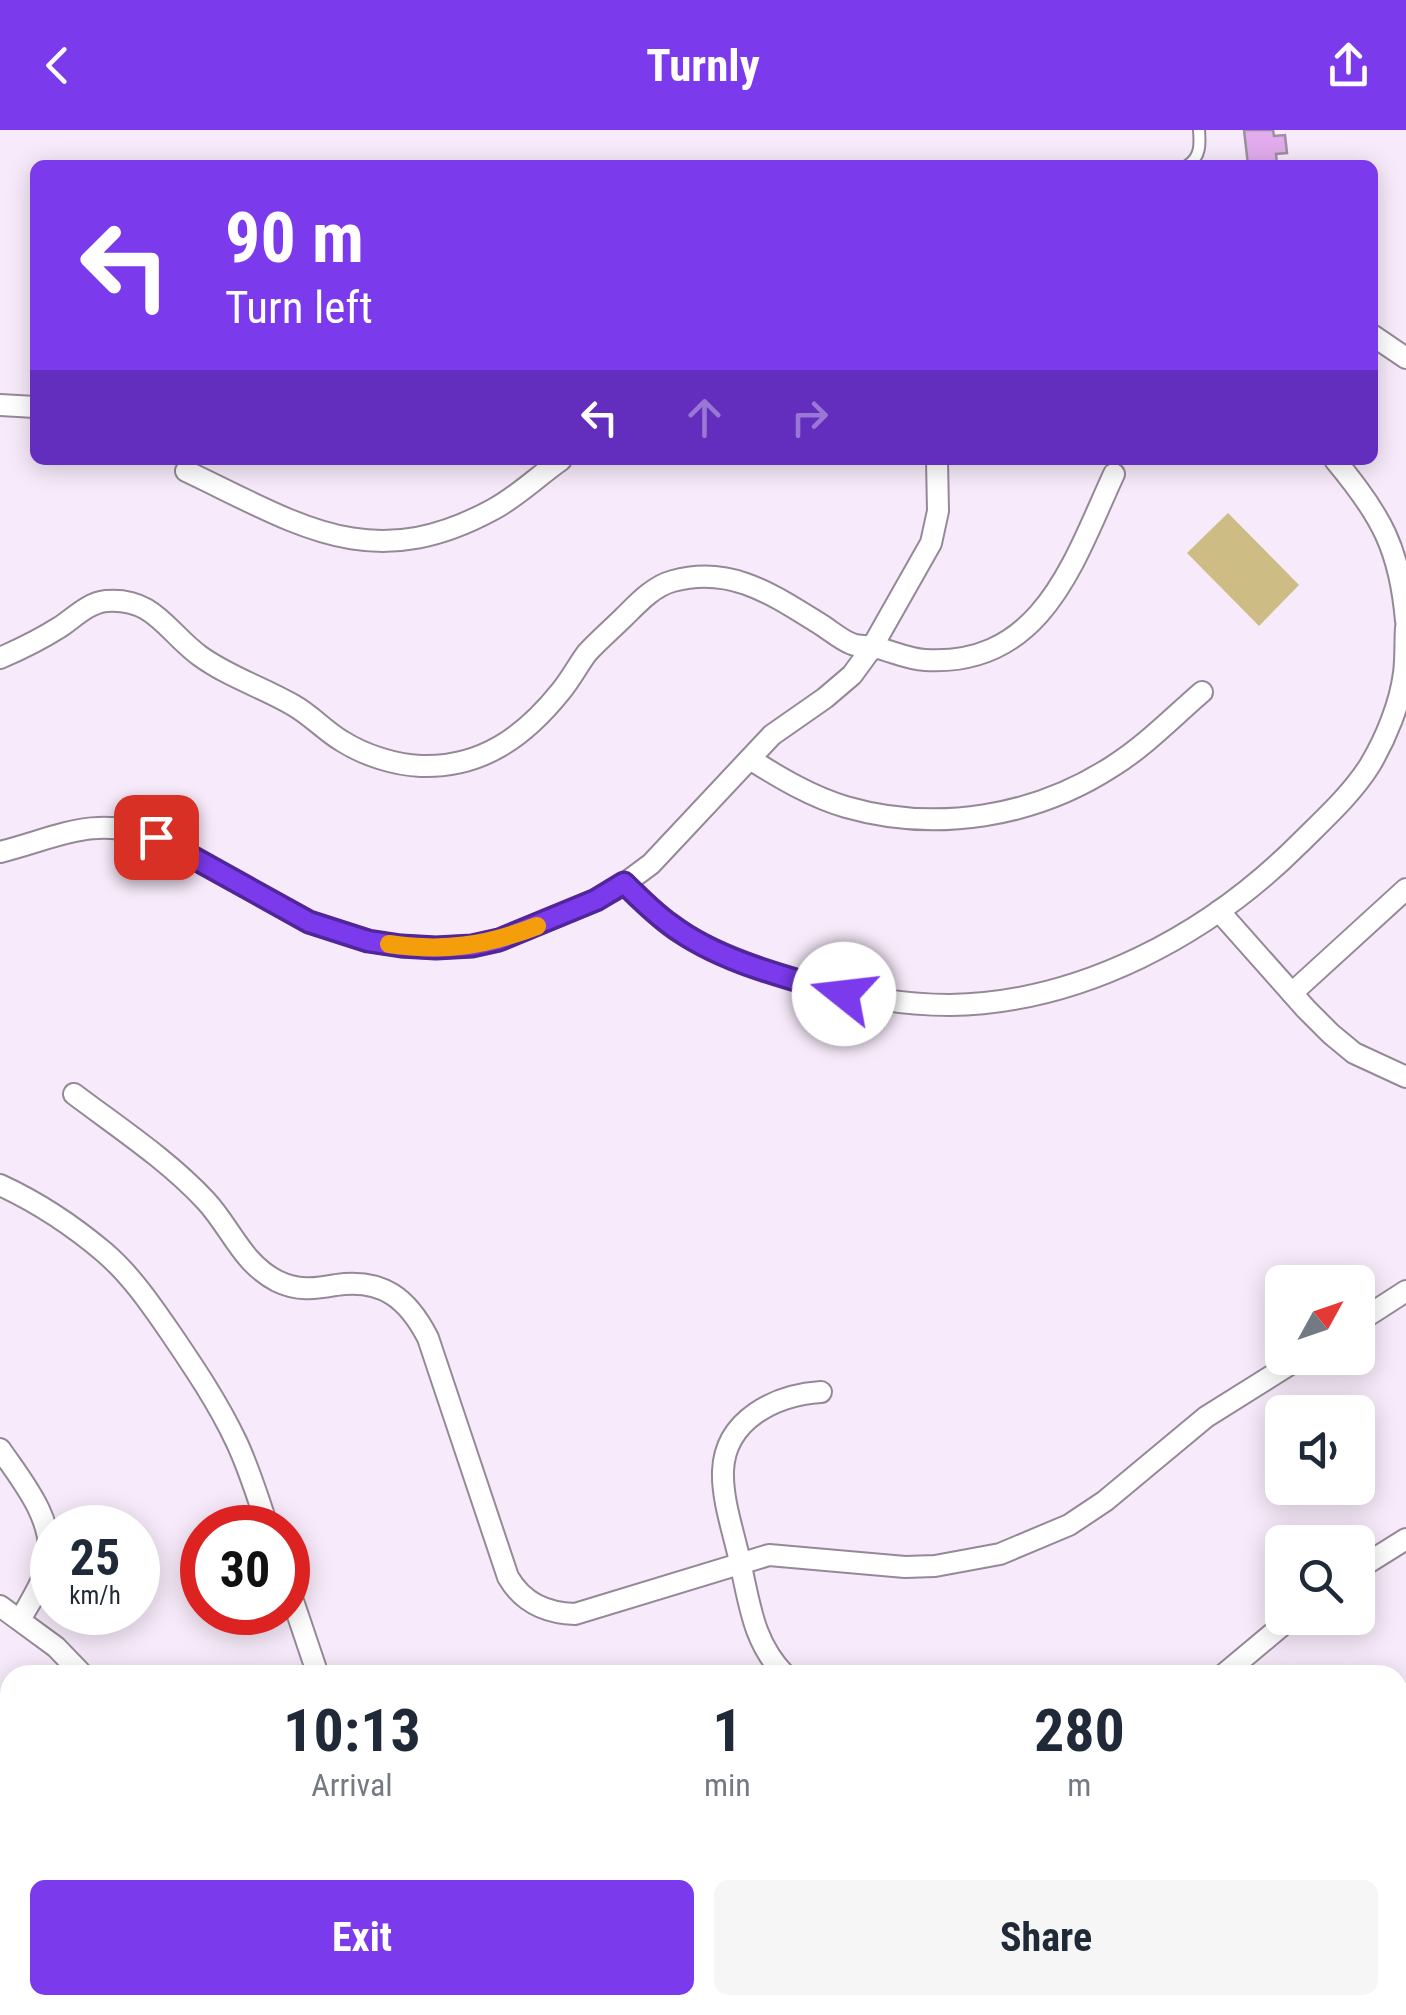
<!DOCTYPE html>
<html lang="en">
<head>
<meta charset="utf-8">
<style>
	body { margin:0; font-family:"Roboto Condensed",sans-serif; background:#f6f6f7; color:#1f2937; height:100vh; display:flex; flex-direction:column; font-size:38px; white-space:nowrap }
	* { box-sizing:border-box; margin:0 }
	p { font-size:32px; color:#747a83 }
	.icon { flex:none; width:55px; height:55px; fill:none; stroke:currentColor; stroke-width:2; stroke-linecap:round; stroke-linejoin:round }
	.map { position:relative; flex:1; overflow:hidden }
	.panel { position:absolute; left:0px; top:1535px; width:1408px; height:350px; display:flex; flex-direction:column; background:#fff; border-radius:30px 30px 0 0; box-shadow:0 5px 25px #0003 }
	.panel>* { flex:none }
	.top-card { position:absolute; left:30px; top:30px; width:1348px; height:305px; border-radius:15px; box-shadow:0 5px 25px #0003; background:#7c3aed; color:#fff; overflow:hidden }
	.needle { width:65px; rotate:50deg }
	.buttons { position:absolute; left:1265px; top:1135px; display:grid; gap:20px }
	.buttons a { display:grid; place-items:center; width:110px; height:110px; border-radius:15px; background:#fff; box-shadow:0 5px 25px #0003; font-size:50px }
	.speed { position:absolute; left:30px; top:1375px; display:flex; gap:20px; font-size:50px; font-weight:700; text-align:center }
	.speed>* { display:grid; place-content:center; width:130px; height:130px; border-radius:50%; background:#fff; box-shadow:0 5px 25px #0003; line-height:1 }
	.speed small { font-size:25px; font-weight:400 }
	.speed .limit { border:15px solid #d22; background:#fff; color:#111 }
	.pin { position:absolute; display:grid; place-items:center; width:85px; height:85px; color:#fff; margin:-42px; border-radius:20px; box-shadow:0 5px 15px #0006 }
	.me { position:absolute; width:110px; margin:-55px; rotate:286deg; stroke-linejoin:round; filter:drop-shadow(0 0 8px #0008) }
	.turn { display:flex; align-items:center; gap:35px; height:210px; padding:0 30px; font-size:45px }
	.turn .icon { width:130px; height:130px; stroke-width:2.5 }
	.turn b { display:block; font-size:70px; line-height:85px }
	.lanes { display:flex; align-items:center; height:95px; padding:0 30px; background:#0003; justify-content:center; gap:50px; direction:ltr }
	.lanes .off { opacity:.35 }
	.eta { display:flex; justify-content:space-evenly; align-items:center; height:170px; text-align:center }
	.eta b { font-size:60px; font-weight:700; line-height:70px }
	.primary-button { display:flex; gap:20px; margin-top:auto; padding:20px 30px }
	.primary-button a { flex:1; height:115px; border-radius:15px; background:#7c3aed; color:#fff; font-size:40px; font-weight:700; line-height:115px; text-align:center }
	.primary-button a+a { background:#f6f6f7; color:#1f2937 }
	header { display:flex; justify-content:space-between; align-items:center; height:130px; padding:0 30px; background:#7c3aed; color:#fff; font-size:45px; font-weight:700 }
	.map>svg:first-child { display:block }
	.green { fill:#cdbd84 }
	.building { fill:#e1abec; stroke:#9c909f; stroke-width:2.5 }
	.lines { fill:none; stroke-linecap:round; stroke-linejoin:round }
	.service-casing { stroke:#958998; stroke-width:14 }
	.minor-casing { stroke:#958998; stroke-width:24 }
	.service { stroke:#fff; stroke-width:10 }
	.minor { stroke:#fff; stroke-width:20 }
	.route-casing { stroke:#51269a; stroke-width:25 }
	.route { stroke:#7c3aed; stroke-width:18 }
	.slow { stroke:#f59e0b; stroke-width:18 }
</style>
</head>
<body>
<header><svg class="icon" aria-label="back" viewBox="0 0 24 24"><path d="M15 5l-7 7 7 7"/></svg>Turnly<svg class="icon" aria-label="share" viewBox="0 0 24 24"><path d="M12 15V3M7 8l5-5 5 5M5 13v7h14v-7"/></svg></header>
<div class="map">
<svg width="1406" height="1885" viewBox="0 0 1406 1885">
	<rect width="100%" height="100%" fill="#f7eafa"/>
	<polygon class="green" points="1228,383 1299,455 1259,496 1187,423"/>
	<polygon class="building" points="1244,0 1273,0 1274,6 1285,5 1287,23 1276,24 1277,35 1248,35"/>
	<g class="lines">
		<defs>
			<path id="service" d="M1188 35C1201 27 1200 13 1199 0"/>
			<g id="minor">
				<polyline points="1372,205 1406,228"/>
				<polyline points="0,275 35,277"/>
				<path d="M1335 330C1381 385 1400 419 1406 491"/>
				<path d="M186 341C298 394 370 446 492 380 517 367 538 346 561 330"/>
				<path d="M0 528C21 519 41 509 60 497 75 487 88 473 106 471 154 467 167 502 200 526 229 547 262 557 293 575 311 585 325 601 342 611 364 625 395 635 421 636 482 638 525 606 561 561 571 549 578 535 587 523 599 510 613 498 625 486 639 472 654 456 673 451 731 435 773 465 820 494 830 500 841 510 852 514 859 517 867 515 874 517 892 521 907 529 925 530 1043 537 1074 430 1114 344"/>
				<path d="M750 629C780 648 812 667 846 677 936 703 1035 687 1113 636 1145 616 1173 587 1202 562"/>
				<path d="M0 722C59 707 93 685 155 707L309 792 368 811 401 816 436 818 472 816 499 810 596 770 620 757 651 734 772 605 825 568 852 545 871 519 931 413 938 381 937 330"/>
				<path d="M625 753C641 769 656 786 675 799 713 823 758 839 801 851 848 865 899 875 950 875 1081 873 1208 805 1299 714 1323 690 1352 664 1370 635 1386 608 1400 574 1404 543 1406 528 1405 513 1406 498"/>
				<polyline points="1219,781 1306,879 1331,904 1354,923 1406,947"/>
				<polyline points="1292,863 1406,759"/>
				<path d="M74 964C119 998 168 1030 206 1071 231 1098 242 1133 277 1151 297 1161 315 1159 336 1155 383 1148 408 1169 428 1208L508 1447C523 1473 546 1483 575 1484L769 1425 905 1437 935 1436 1000 1424 1069 1395 1105 1371 1206 1287 1300 1228"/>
				<path d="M0 1055C37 1072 72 1095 104 1122 131 1145 152 1176 172 1205 195 1239 218 1273 236 1311 249 1338 258 1368 268 1398"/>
				<polyline points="1358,1192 1406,1161"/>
				<path d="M0 1319C22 1351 56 1391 48 1433 43 1453 30 1472 20 1490"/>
				<polyline points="1358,1439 1406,1409"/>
				<polyline points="288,1456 318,1545"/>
				<polyline points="0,1476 56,1517 83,1545"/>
				<path d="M785 1545C753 1512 750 1475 740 1432 734 1403 722 1371 723 1341 725 1289 776 1265 821 1262"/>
				<polyline points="1223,1545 1291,1488"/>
				<polyline points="1398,1678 1406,1671"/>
				<polyline points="202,1875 209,1885"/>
				<polyline points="911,1875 913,1885"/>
				<polyline points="786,1885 825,1875"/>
			</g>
		</defs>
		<use href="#service" class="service-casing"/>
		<use href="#minor" class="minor-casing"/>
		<use href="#service" class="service"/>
		<use href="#minor" class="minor"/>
	</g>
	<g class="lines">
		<defs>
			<path id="route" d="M156 707 309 792 368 811 401 816 436 818 472 816 499 810 596 770 624 753C639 768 654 783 671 795 720 832 786 847 844 864"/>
		</defs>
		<use href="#route" class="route-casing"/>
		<use href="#route" class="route"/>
		<path class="slow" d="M389 814C444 822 485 816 537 796"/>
	</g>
</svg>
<div class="buttons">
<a><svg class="needle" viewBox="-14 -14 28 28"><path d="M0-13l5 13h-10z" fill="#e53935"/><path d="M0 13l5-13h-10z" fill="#747a83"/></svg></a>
<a><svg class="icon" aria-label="sound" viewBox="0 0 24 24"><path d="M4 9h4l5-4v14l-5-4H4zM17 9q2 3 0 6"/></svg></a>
<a><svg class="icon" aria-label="search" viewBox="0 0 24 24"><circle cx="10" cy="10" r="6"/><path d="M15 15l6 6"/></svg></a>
</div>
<div class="speed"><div>25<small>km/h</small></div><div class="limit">30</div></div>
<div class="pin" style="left:156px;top:707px;background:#d93025"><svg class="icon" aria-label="arrive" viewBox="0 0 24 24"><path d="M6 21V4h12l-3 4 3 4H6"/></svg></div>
<svg class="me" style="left:844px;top:864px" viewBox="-20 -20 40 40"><circle r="19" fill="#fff"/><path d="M0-13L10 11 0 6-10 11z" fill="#7c3aed"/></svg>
<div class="top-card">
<div class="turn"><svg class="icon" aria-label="left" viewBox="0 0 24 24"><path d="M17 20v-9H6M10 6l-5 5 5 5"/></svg><div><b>90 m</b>Turn left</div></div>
<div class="lanes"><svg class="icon" aria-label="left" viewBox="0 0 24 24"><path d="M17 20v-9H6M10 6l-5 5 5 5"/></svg><svg class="icon off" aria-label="ahead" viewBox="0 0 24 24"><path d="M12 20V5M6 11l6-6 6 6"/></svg><svg class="icon off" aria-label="right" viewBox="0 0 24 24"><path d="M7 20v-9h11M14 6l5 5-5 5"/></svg></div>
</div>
<section class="panel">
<div class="eta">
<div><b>10:13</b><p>Arrival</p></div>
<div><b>1</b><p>min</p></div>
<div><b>280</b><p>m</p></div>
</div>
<div class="primary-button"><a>Exit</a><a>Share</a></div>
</section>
</div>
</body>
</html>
